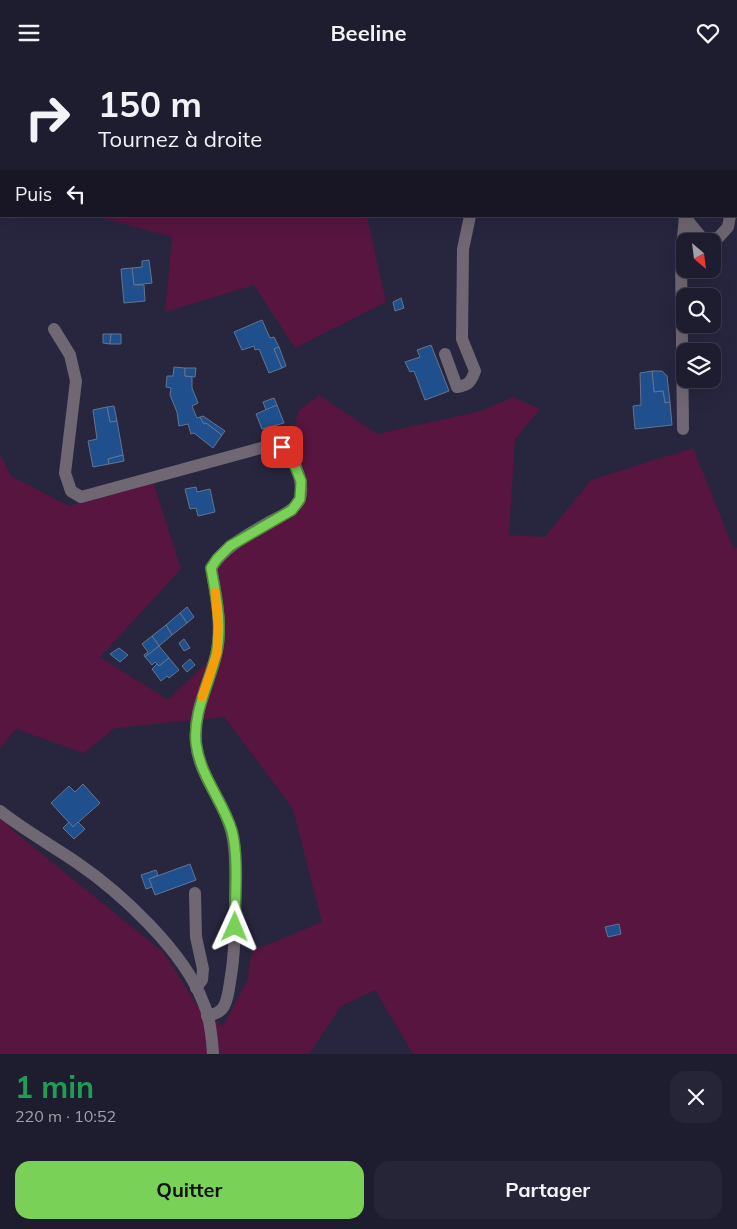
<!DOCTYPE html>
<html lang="fr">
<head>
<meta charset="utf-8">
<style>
	body { margin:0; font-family:Mulish,sans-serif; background:#262537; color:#f1f3f6; height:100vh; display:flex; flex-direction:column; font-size:19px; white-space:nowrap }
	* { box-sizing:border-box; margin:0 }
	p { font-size:16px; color:#a1a1aa }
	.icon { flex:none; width:28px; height:28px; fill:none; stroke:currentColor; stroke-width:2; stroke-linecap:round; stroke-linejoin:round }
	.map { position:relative; height:989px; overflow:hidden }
	.details { display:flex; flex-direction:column; background:#1e1c2f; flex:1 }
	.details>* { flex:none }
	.guide { position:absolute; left:0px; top:0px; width:738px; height:152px; box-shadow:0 5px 20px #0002,0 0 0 1px #3c3a4b; background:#1e1c2f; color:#f1f3f6; overflow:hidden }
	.needle { width:32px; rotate:152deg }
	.controls { position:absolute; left:676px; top:168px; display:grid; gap:10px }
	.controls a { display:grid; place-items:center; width:45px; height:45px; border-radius:10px; background:#1e1c2f; box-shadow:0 5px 20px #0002,0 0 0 1px #3c3a4b; font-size:25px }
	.pin { position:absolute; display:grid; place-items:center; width:42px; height:42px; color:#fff; margin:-21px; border-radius:10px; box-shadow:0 2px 8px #0006 }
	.me { position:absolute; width:55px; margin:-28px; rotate:1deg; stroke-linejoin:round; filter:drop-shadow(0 0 4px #0008) }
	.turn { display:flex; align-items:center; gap:18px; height:105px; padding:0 15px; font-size:22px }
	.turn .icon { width:65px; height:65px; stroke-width:2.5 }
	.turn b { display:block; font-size:35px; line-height:42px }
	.then { display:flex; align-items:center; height:48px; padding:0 15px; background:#0003; gap:10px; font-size:19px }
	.round { display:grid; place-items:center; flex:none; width:52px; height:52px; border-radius:15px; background:#262537 }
	.overview { display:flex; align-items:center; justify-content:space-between; height:85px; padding:0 15px }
	h1 { font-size:30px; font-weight:700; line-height:38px; color:#1e9e55 }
	.button { display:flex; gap:10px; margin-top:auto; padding:10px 15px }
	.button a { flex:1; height:58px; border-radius:15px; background:#7ad157; color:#111; font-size:20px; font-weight:700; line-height:58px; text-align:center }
	.button a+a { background:#262537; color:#f1f3f6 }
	header { display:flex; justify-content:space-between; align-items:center; height:65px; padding:0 15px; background:#1e1c2f; font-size:22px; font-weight:700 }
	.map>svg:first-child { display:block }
	.green { fill:#571540 }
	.building { fill:#1f4f8d; stroke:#63758e }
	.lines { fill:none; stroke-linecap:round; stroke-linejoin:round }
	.minor { stroke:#6f6773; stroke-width:12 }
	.route-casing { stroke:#4f8839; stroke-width:12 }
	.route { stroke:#7ad157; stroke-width:9 }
	.slow { stroke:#f59e0b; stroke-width:9 }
</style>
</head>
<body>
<header><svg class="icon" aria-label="menu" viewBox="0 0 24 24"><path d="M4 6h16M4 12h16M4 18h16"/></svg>Beeline<svg class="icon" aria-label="heart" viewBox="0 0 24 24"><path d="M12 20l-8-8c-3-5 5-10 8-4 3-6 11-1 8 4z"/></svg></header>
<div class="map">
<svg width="737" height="989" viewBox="0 0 737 989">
	<rect width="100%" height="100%" fill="#28263f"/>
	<g class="green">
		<polygon points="57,0 328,0 56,1"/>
		<polygon points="95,151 367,151 386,237 295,283 254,220 165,247 172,172"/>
		<polygon points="319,330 377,369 481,346 513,332 540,344 515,374 509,470 545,472 591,415 693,383 733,482 737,483 737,989 413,989 375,925 341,941 309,989 0,989 0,742 11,764 164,888 198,942 223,961 247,916 252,886 322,857 293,744 224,652 115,663 84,688 16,664 0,683 0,389 11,411 69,441 153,417 181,504 100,592 168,635 217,588 211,503 300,434 290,389 298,346"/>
	</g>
	<g class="building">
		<polygon points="149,195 152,218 134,220 132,203 142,202 142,196"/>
		<polygon points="132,203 134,220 144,220 145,236 124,238 121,204"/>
		<polygon points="401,233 404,243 395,246 393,237"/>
		<polygon points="262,255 270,273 274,272 279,282 274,284 282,303 269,308 259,284 255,285 254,281 242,285 234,267"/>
		<polygon points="103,269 111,269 110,279 103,278"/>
		<polygon points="111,269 121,269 121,279 110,279"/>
		<polygon points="431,280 449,326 425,335 414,306 410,307 405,297 420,292 417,285"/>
		<polygon points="279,282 286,301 282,303 274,284"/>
		<polygon points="174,302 185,303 185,311 192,312 192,323 198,338 192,341 197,353 200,352 204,359 206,358 222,370 213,383 194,368 191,369 188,359 179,361 177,347 170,330 171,323 166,322 167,311 173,311"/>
		<polygon points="185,303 196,303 195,312 185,311"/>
		<polygon points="652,306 662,306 667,311 670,337 665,338 663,326 654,327"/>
		<polygon points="652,306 654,327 663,326 665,338 670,337 672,360 635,364 633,341 641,340 640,308"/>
		<polygon points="274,333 277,340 266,345 263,337"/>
		<polygon points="277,340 284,358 262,364 256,349"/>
		<polygon points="114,341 117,356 110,357 107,342"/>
		<polygon points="107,342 110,357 117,356 123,390 108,394 109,399 93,402 88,376 97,374 93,345"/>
		<polygon points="203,351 225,366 222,370 206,358 204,359 200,352"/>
		<polygon points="123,390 124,396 109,399 108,394"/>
		<polygon points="196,422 197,427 210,424 215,447 198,451 196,443 190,444 185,424"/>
		<polygon points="187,542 194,552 187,558 180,548"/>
		<polygon points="180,548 187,558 172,570 166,560"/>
		<polygon points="166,560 172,570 159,581 152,571"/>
		<polygon points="152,571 159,581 145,592 144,590 148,587 142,579"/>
		<polygon points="184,574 190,583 184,586 179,578"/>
		<polygon points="159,581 169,593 159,601 155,597 152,600 145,592"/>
		<polygon points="119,583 128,590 120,597 110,589"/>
		<polygon points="169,593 179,605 169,613 167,611 161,616 152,604 157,599 159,601"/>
		<polygon points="190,594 195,600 187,607 182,601"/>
		<polygon points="83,719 100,738 73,762 51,738 69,721 75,727"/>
		<polygon points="69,757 73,762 78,757 85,764 74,774 63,763"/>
		<polygon points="190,799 196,815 155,830 149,814"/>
		<polygon points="156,805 158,810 149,814 152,822 146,824 141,810"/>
		<polygon points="619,859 621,869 608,872 605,862"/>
	</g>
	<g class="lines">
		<g class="minor">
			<polyline points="602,1 606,0"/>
			<polyline points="736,115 737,111"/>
			<polyline points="684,151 702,173 718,173 728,162 730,151"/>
			<path d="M54 264 70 290 76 316 65 408 71 426 81 432 272 380C287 383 290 390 296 402 300 412 304 425 299 436 293 446 281 451 271 456 249 469 225 481 211 503 216 530 223 562 216 590 209 619 193 646 196 678 199 712 225 737 232 769 237 790 235 813 235 834 235 862 235 889 230 917 229 924 228 932 225 939 222 947 215 949 207 951"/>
			<path d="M445 289 457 322C469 320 471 317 475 306L462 274 463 184 470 151"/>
			<polyline points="683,364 681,192 685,152"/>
			<path d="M0 746C24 765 51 780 76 797 120 827 184 886 203 937 210 952 212 972 213 989"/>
			<polyline points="195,828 196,872 203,904 202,915 196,923"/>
		</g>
	</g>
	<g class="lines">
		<defs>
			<path id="route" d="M235 862C235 833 239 793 232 766 223 736 200 711 196 678 193 647 209 620 216 590 223 562 216 530 211 503L217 494 230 481 292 445 300 434 301 416 290 389 282 382"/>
		</defs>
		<use href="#route" class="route-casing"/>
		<use href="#route" class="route"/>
		<polyline class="slow" points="202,632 217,588 218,560 215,527"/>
	</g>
</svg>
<div class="controls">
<a><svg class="needle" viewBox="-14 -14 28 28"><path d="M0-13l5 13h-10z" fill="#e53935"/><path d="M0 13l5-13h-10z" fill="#a1a1aa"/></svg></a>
<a><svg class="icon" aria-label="search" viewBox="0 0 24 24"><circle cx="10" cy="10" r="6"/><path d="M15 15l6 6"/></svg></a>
<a><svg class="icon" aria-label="layers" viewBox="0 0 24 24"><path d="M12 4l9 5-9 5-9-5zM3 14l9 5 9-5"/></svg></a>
</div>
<div class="pin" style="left:282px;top:382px;background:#d93025"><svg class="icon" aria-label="arrive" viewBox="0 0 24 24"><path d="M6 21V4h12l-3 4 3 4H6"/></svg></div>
<svg class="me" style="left:235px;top:862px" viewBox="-20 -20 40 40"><path d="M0-17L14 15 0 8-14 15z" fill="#7ad157" stroke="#fff" stroke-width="4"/></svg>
<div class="guide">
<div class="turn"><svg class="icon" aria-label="right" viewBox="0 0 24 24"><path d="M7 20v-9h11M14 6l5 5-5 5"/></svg><div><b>150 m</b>Tournez à droite</div></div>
<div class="then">Puis<svg class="icon" aria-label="left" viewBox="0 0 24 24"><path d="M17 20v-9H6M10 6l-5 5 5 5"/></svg></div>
</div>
</div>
<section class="details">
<div class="overview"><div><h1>1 min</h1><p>220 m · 10:52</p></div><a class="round"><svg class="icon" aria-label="close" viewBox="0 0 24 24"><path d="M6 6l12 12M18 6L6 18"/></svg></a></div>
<div class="button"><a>Quitter</a><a>Partager</a></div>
</section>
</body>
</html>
